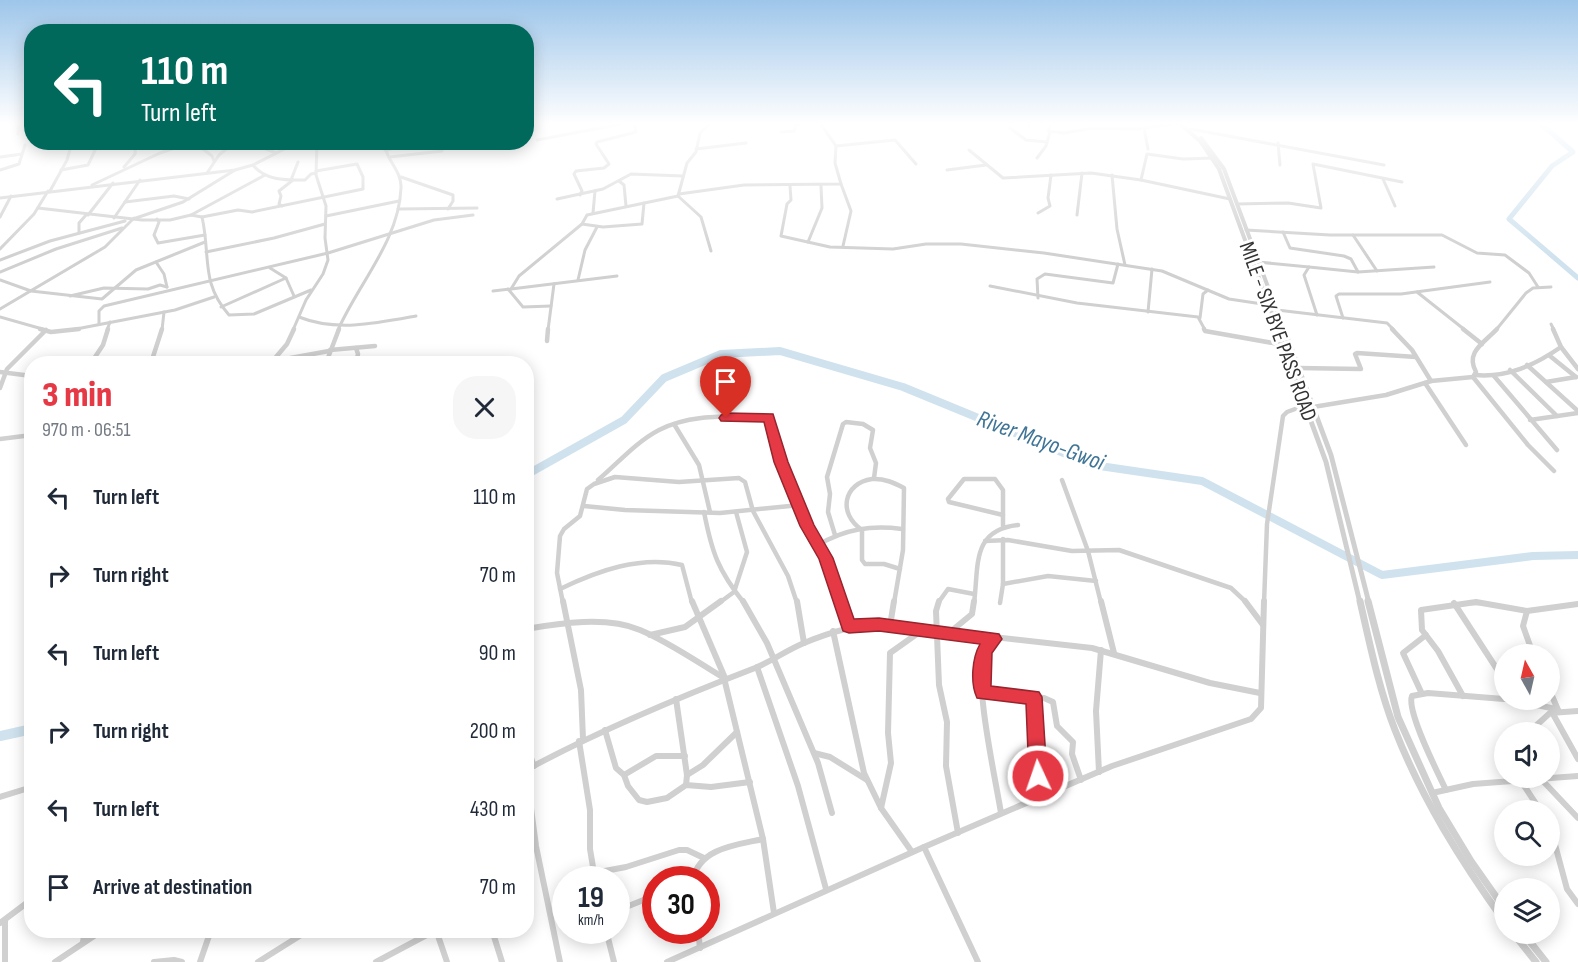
<!DOCTYPE html>
<html lang="en">
<head>
<meta charset="utf-8">
<style>
	body { margin:0; font-family:"Sofia Sans Condensed",sans-serif; background:#f6f6f7; color:#1f2937; height:100vh; display:flex; flex-direction:column; font-size:22px; white-space:nowrap }
	* { box-sizing:border-box; margin:0 }
	p { font-size:20px; color:#747a83 }
	.icon { flex:none; width:33px; height:33px; fill:none; stroke:currentColor; stroke-width:2; stroke-linecap:round; stroke-linejoin:round }
	.map { position:relative; flex:1; overflow:hidden }
	.sheet { position:absolute; left:24px; top:356px; width:510px; height:582px; display:flex; flex-direction:column; background:#fff; border-radius:24px; box-shadow:0 3px 15px #0003 }
	.sheet>* { flex:none }
	.hud { position:absolute; left:24px; top:24px; width:510px; height:126px; border-radius:24px; box-shadow:0 3px 15px #0003; background:#00695c; color:#fff; overflow:hidden }
	.needle { width:39px; rotate:352deg }
	.buttons { position:absolute; left:1494px; top:644px; display:grid; gap:12px }
	.buttons a { display:grid; place-items:center; width:66px; height:66px; border-radius:50%; background:#fff; box-shadow:0 3px 15px #0003; font-size:30px }
	.speed { position:absolute; left:552px; top:866px; display:flex; gap:12px; font-size:30px; font-weight:700; text-align:center }
	.speed>* { display:grid; place-content:center; width:78px; height:78px; border-radius:50%; background:#fff; box-shadow:0 3px 15px #0003; line-height:1 }
	.speed small { font-size:15px; font-weight:400 }
	.speed .limit { border:9px solid #d22; background:#fff; color:#111 }
	.pin { position:absolute; display:grid; place-items:center; width:51px; height:51px; color:#fff; margin:-62px -26px; border-radius:50% 50% 50% 0; rotate:-45deg; box-shadow:0 0 6px #0007 }
	.pin .icon { rotate:45deg }
	.me { position:absolute; width:66px; margin:-33px; rotate:357deg; stroke-linejoin:round; filter:drop-shadow(0 0 4px #0008) }
	.turn { display:flex; align-items:center; gap:21px; height:126px; padding:0 18px; font-size:27px }
	.turn .icon { width:78px; height:78px; stroke-width:2.5 }
	.turn b { display:block; font-size:42px; line-height:51px }
	.round { display:grid; place-items:center; flex:none; width:63px; height:63px; border-radius:24px; background:#f6f6f7 }
	.head { display:flex; align-items:center; justify-content:space-between; height:102px; padding:0 18px }
	h1 { font-size:36px; font-weight:800; line-height:45px; color:#e63946 }
	ul { padding:0; list-style:none }
	li { display:flex; align-items:center; gap:18px; height:78px; padding:0 18px }
	li div { flex:1 }
	li b { display:block; font-size:22px }
	li em { font-style:normal }
	.map>svg:first-child { display:block }
	.lines { fill:none; stroke-linecap:round; stroke-linejoin:round }
	.river-far2 { stroke:#cfe2ee; stroke-width:5 }
	.river-far1 { stroke:#cfe2ee; stroke-width:8 }
	.river { stroke:#cfe2ee; stroke-width:10 }
	.minor-far2 { stroke:#d0d0d0; stroke-width:3 }
	.minor-far1 { stroke:#d0d0d0; stroke-width:4.5 }
	.minor { stroke:#d0d0d0; stroke-width:6 }
	.tertiary-far2 { stroke:#d0d0d0; stroke-width:4 }
	.tertiary-far1 { stroke:#d0d0d0; stroke-width:5 }
	.tertiary { stroke:#d0d0d0; stroke-width:7 }
	.route { fill:#e63946; stroke:#96252e; stroke-width:1.5 }
	.labels { text-anchor:middle; stroke-width:6; stroke-linejoin:round; paint-order:stroke }
	.street-label { font-size:22px; fill:#333; stroke:#fff }
	.water-label { font-size:24px; font-style:italic; fill:#3f7597; stroke:#fff }
</style>
</head>
<body>
<div class="map">
<svg width="1578" height="962" viewBox="0 0 1578 962">
	<rect width="100%" height="100%" fill="#fff"/>
	<g class="lines">
		<polyline class="river-far2" points="1540,123 1573,152 1552,166 1509,219 1578,278"/>
		<polyline class="river-far1" points="526,475 624,420 664,378 721,354 780,351 903,387 1093,465 1202,481 1382,575 1533,556 1578,555"/>
		<polyline class="river" points="0,736 32,729"/>
		<g class="minor-far2">
			<polyline points="820,123 836,146 895,140 916,164"/>
			<polyline points="1051,123 1048,131 1064,133 1093,128 1138,129 1179,123"/>
			<polyline points="1029,126 1030,123"/>
			<polyline points="1010,128 1026,140 1047,142"/>
			<polyline points="1144,128 1148,149"/>
			<polyline points="1191,129 1384,165"/>
			<polyline points="781,132 794,131 796,125 809,123"/>
			<polyline points="18,134 19,123"/>
			<polyline points="537,140 626,123"/>
			<polyline points="194,142 212,156 214,161"/>
			<polyline points="248,142 276,153"/>
			<polyline points="351,142 368,145 377,142"/>
			<polyline points="1278,143 1280,165"/>
			<polyline points="316,144 326,142"/>
			<polyline points="70,147 115,142"/>
			<polyline points="696,149 746,143"/>
			<polyline points="385,150 415,144"/>
			<polyline points="969,150 1003,178 1091,173 1141,180 1230,199"/>
			<polyline points="0,157 22,154"/>
			<polyline points="390,157 442,151"/>
			<polyline points="1037,158 1046,146 1050,132"/>
			<path d="M253 165C265 181 287 180 305 180L311 174 316 173"/>
			<polyline points="124,167 135,154 136,142"/>
			<polyline points="0,170 19,164 25,145"/>
			<polyline points="61,170 88,165 98,144"/>
			<polyline points="947,170 986,165"/>
			<polyline points="207,173 219,155 230,146 226,142"/>
			<polyline points="1112,175 1117,229 1125,265"/>
			<polyline points="401,177 453,195 453,201 448,209"/>
			<polyline points="1383,179 1395,206"/>
			<polyline points="291,180 298,162"/>
			<polyline points="1141,180 1147,154 1183,159 1213,158"/>
			<polyline points="619,181 624,185 626,206"/>
			<polyline points="841,184 851,211 843,246"/>
			<polyline points="92,185 160,153 192,142"/>
			<polyline points="790,186 791,200 787,204 781,236 830,247 893,249 926,244 961,244 1044,253 1162,271 1229,299 1269,305"/>
			<polyline points="50,191 67,160 72,142"/>
			<polyline points="679,194 744,185 841,184 835,163 836,146"/>
			<polyline points="580,195 582,191 574,174 576,171 604,168 609,164 596,144 597,142 636,132 634,123"/>
			<polyline points="678,196 701,217 711,251"/>
			<polyline points="0,198 235,170 253,165 298,142"/>
			<polyline points="557,199 603,189 631,174 683,176"/>
			<polyline points="125,202 174,196 189,199"/>
			<polyline points="1237,204 1288,203 1321,208 1313,164 1402,182"/>
			<polyline points="282,206 279,204 281,196 279,191 293,180"/>
			<polyline points="38,208 142,220 170,220 191,215 202,217 238,210 252,212 363,189 363,177 357,164 316,171"/>
			<polyline points="398,209 477,208"/>
			<polyline points="593,213 595,191"/>
			<polyline points="1038,213 1050,206 1048,198 1051,175"/>
			<polyline points="88,215 113,183"/>
			<polyline points="191,215 265,175"/>
			<polyline points="1077,215 1082,173"/>
			<polyline points="326,216 399,201"/>
			<polyline points="0,217 11,196"/>
			<path d="M202 217C211 256 200 282 229 315L254 314 311 290"/>
			<polyline points="114,218 140,180"/>
			<polyline points="133,219 183,202 235,170"/>
			<polyline points="157,219 159,222 154,235 158,243 205,235"/>
			<polyline points="582,224 603,227 642,224 644,203"/>
			<polyline points="1246,230 1330,235 1442,235 1477,253 1505,255 1529,273 1538,287"/>
			<polyline points="1283,232 1290,248 1344,256 1351,259 1358,272"/>
			<polyline points="79,233 79,223 86,215"/>
			<polyline points="1353,235 1377,271"/>
			<polyline points="808,242 822,208 821,186"/>
			<polyline points="0,249 34,214 48,191"/>
			<polyline points="206,252 274,238 325,224"/>
			<polyline points="0,260 50,241 125,221"/>
			<polyline points="156,262 164,274 167,287"/>
			<polyline points="1258,262 1309,267 1304,275 1317,315"/>
			<polyline points="1309,267 1358,272 1434,267"/>
			<polyline points="270,268 286,278 294,296"/>
			<polyline points="0,272 56,249 122,228"/>
			<polyline points="0,280 31,291 102,299 136,270 205,242"/>
			<polyline points="578,280 585,250 597,227"/>
			<polyline points="990,286 1077,303 1198,317 1205,330"/>
			<polyline points="508,289 523,307 551,306"/>
			<polyline points="511,289 617,276"/>
			<polyline points="493,291 511,289 519,276 582,224 587,215 678,196 687,163 696,152 700,133 711,123"/>
			<polyline points="1417,292 1465,330"/>
			<polyline points="70,296 104,288 148,289 160,285 167,287"/>
			<polyline points="1038,298 1037,279 1045,274 1113,283 1118,264"/>
			<polyline points="221,307 286,278"/>
			<polyline points="0,309 105,247 134,218"/>
			<polyline points="1277,310 1387,323 1394,330"/>
			<polyline points="1148,312 1152,269"/>
			<polyline points="0,317 46,330"/>
			<path d="M299 317C336 332 378 323 416 316"/>
			<polyline points="1200,318 1203,294 1208,290"/>
			<polyline points="1343,318 1336,296 1339,294 1401,294 1490,282"/>
			<polyline points="99,324 99,311 104,306 328,253 434,220 473,215"/>
			<polyline points="1551,324 1554,330"/>
			<polyline points="71,330 175,310 214,297"/>
			<polyline points="107,330 110,322"/>
			<polyline points="162,330 164,312"/>
			<polyline points="293,330 306,300 323,274 328,260 325,238 326,206 316,175 317,142"/>
			<path d="M338 330C358 284 399 241 401 188 402 170 384 159 385 142"/>
			<polyline points="548,330 554,284"/>
			<polyline points="1496,330 1526,293 1533,288 1551,287"/>
		</g>
		<g class="minor-far1">
			<polyline points="40,329 51,332 79,329"/>
			<polyline points="1204,329 1205,331 1284,345"/>
			<polyline points="1392,329 1412,350 1431,381"/>
			<polyline points="1463,329 1482,344"/>
			<polyline points="1553,329 1561,347 1578,369"/>
			<polyline points="547,341 548,329"/>
			<polyline points="356,348 358,354 356,363"/>
			<polyline points="330,350 375,346"/>
			<polyline points="1550,356 1576,377"/>
			<polyline points="91,363 103,345 108,329"/>
			<polyline points="151,363 162,329"/>
			<polyline points="181,363 274,361 329,351"/>
			<polyline points="271,363 287,344 294,329"/>
			<polyline points="326,363 339,329"/>
			<polyline points="1527,365 1578,411"/>
			<polyline points="1298,368 1361,369 1355,354 1357,353 1416,357"/>
			<polyline points="1510,370 1557,416"/>
			<polyline points="0,372 32,376"/>
			<path d="M1475 375C1507 378 1535 365 1561 347"/>
			<polyline points="1494,376 1557,450"/>
			<polyline points="1473,377 1528,445 1554,471"/>
			<polyline points="1546,382 1576,377"/>
			<polyline points="1425,383 1466,445"/>
			<polyline points="0,388 7,369 46,330"/>
			<path d="M1313 407 1386 395 1431 381 1473 377 1476 372C1465 352 1484 343 1497 329"/>
			<polyline points="1530,420 1578,413"/>
			<polyline points="674,424 699,465 710,512"/>
			<polyline points="0,439 32,435"/>
			<polygon points="964,479 995,479 1003,490 1003,515 949,502 948,499"/>
			<path d="M598 480C617 464 636 442 659 430 692 413 730 417 767 416L781 462 800 505"/>
			<polyline points="1062,480 1088,551 1101,603"/>
			<polyline points="584,506 625,510 720,513 800,505 807,526 826,558 841,603"/>
			<path d="M704 512C712 553 718 570 744 603"/>
			<polyline points="1003,515 1003,526"/>
			<path d="M862 530C837 513 844 483 872 479 884 478 894 483 904 488L903 550 894 603"/>
			<polyline points="862,530 862,560 865,564 884,564 900,569"/>
			<polyline points="835,535 828,512 830,494 827,477 843,424 846,422 863,424 873,430 870,448 876,463 874,478"/>
			<polyline points="985,541 1008,540 1072,551 1119,550 1231,588 1247,603"/>
			<path d="M818 545C845 529 871 525 902 529"/>
			<polyline points="1003,584 1048,576 1096,581"/>
			<path d="M560 589C597 571 641 555 682 565L692 603"/>
			<polyline points="563,603 557,573 560,536 564,529 580,516 587,489 594,484 615,477 679,482 739,478 745,482 753,511 788,576 797,603"/>
			<polyline points="719,603 734,592 747,552 736,512"/>
			<polyline points="938,603 948,589 974,594"/>
			<path d="M974 603C979 566 971 530 1018 525"/>
			<polyline points="1000,603 1003,584 1003,539"/>
			<polyline points="1264,603 1267,524 1283,416 1287,412 1306,405"/>
			<polyline points="1469,603 1482,603"/>
		</g>
		<g class="minor">
			<polyline points="563,601 581,690 583,739"/>
			<polyline points="692,601 725,678"/>
			<polyline points="743,601 767,643 818,763 832,813"/>
			<polyline points="797,601 804,643"/>
			<polyline points="840,601 849,627"/>
			<polyline points="939,601 936,611 939,685 947,722 946,766 958,833"/>
			<polyline points="1101,601 1114,653"/>
			<polyline points="1245,601 1263,625"/>
			<polyline points="1454,603 1504,680"/>
			<polyline points="1527,611 1523,626 1533,654"/>
			<polyline points="890,626 894,601"/>
			<path d="M526 629C560 623 607 616 640 630 669 642 697 662 724 678L763 839 774 913"/>
			<polyline points="833,631 864,773 881,808 912,852"/>
			<polyline points="949,633 972,614 974,601"/>
			<polyline points="650,635 685,627 721,601"/>
			<path d="M994 639C991 642 987 646 985 650 972 675 996 781 1001 813"/>
			<polyline points="757,667 798,786 826,889"/>
			<polyline points="1550,691 1558,710"/>
			<polyline points="983,693 1044,698 1053,702 1057,726 1073,742 1072,754 1081,780"/>
			<polyline points="1422,694 1403,653 1426,635"/>
			<polyline points="1463,696 1438,651 1422,630 1421,610 1476,602 1527,611 1578,604"/>
			<polyline points="1033,697 1040,797"/>
			<polyline points="676,699 687,775 686,785"/>
			<polyline points="1508,699 1556,709"/>
			<polyline points="1558,710 1553,714 1578,759"/>
			<polyline points="605,730 616,768 624,775 628,786 639,800 647,802 667,798 686,785 711,787 750,782"/>
			<polyline points="1529,732 1550,713 1578,711"/>
			<polyline points="579,741 590,810 590,849 595,879"/>
			<polyline points="526,745 534,766"/>
			<polyline points="814,753 830,757 867,780"/>
			<path d="M526 770C600 730 677 698 755 668 772 661 787 650 804 643 828 633 853 625 879 624L1092 648 1210 683 1260 693"/>
			<polyline points="526,771 536,846 560,962"/>
			<polyline points="1099,772 1096,711 1101,650"/>
			<polyline points="624,775 656,756 685,756"/>
			<polyline points="687,775 703,765 737,732"/>
			<polyline points="1541,779 1578,818"/>
			<polyline points="1521,781 1540,810"/>
			<path d="M1446 790C1438 773 1406 711 1412 696L1428 693 1504 699"/>
			<polyline points="1432,793 1473,784 1578,776"/>
			<polyline points="0,797 32,787"/>
			<polyline points="881,808 891,763 888,733 890,653 921,631"/>
			<polyline points="1550,826 1567,889 1578,904"/>
			<polyline points="594,873 626,867 679,850 687,850 704,858"/>
			<path d="M693 879C700 848 736 845 763 839"/>
			<polyline points="616,911 656,895"/>
			<polyline points="5,921 5,962"/>
			<polyline points="0,923 32,899"/>
			<polyline points="436,930 447,962"/>
			<polyline points="492,930 502,962"/>
			<polyline points="606,930 614,962"/>
			<polyline points="698,930 700,948"/>
			<polyline points="83,942 85,930"/>
			<polyline points="55,962 103,930"/>
			<polyline points="154,962 174,960 182,962"/>
			<polyline points="200,962 211,930"/>
			<polyline points="258,962 309,930"/>
			<polyline points="376,962 436,930"/>
			<polyline points="667,962 924,847"/>
			<polyline points="978,962 924,847 1112,766 1251,719 1261,708 1264,601"/>
		</g>
		<g class="tertiary-far2">
			<polyline points="1179,123 1200,141 1219,169 1278,330"/>
			<polyline points="1201,138 1224,169 1284,330"/>
		</g>
		<g class="tertiary-far1">
			<polyline points="1277,329 1326,462 1360,603"/>
			<polyline points="1284,329 1331,455 1369,603"/>
		</g>
		<g class="tertiary">
			<path d="M1360 601C1370 645 1379 689 1395 730 1422 799 1461 861 1504 921"/>
			<polyline points="1368,601 1398,717 1439,808 1471,861 1504,908"/>
			<polyline points="1513,933 1536,962"/>
			<polyline points="1523,933 1546,962"/>
		</g>
	</g>
	<linearGradient id="sky" x2="0" y2="1"><stop stop-color="#9ec6ea"/><stop offset="0.48" stop-color="#fff"/><stop offset="1" stop-color="#fff" stop-opacity="0"/></linearGradient>
	<rect width="1578" height="258" fill="url(#sky)"/>
	<path class="route" d="M726 413 773 414 788 462 814 525 833 558 854 619 879 618 999 634 1002 639 992 653 991 686 1039 692 1042 697 1047 776 1045 782 1038 784 1032 782 1029 776 1026 704 977 698C970 683 972 658 980 644L879 631 849 633 843 631 819 559 800 526 774 462 764 422 721 421 719 418 721 415Z"/>
	<g class="labels">
		<g class="street-label">
			<text transform="translate(1279 331) rotate(70)" y="8">MILE - SIX BYE PASS ROAD</text>
		</g>
		<g class="water-label">
			<text transform="translate(1041 440) rotate(20)" y="8">River Mayo-Gwoi</text>
		</g>
	</g>
</svg>
<div class="buttons">
<a><svg class="needle" viewBox="-14 -14 28 28"><path d="M0-13l5 13h-10z" fill="#e53935"/><path d="M0 13l5-13h-10z" fill="#747a83"/></svg></a>
<a><svg class="icon" aria-label="sound" viewBox="0 0 24 24"><path d="M4 9h4l5-4v14l-5-4H4zM17 9q2 3 0 6"/></svg></a>
<a><svg class="icon" aria-label="search" viewBox="0 0 24 24"><circle cx="10" cy="10" r="6"/><path d="M15 15l6 6"/></svg></a>
<a><svg class="icon" aria-label="layers" viewBox="0 0 24 24"><path d="M12 4l9 5-9 5-9-5zM3 14l9 5 9-5"/></svg></a>
</div>
<div class="speed"><div>19<small>km/h</small></div><div class="limit">30</div></div>
<div class="pin" style="left:726px;top:418px;background:#d93025"><svg class="icon" aria-label="arrive" viewBox="0 0 24 24"><path d="M6 21V4h12l-3 4 3 4H6"/></svg></div>
<svg class="me" style="left:1038px;top:776px" viewBox="-20 -20 40 40"><circle r="17" fill="#e63946" stroke="#fff" stroke-width="3"/><path d="M0-11L8 9 0 5-8 9z" fill="#fff"/></svg>
<div class="hud">
<div class="turn"><svg class="icon" aria-label="left" viewBox="0 0 24 24"><path d="M17 20v-9H6M10 6l-5 5 5 5"/></svg><div><b>110 m</b>Turn left</div></div>
</div>
<section class="sheet">
<div class="head"><div><h1>3 min</h1><p>970 m · 06:51</p></div><a class="round"><svg class="icon" aria-label="close" viewBox="0 0 24 24"><path d="M6 6l12 12M18 6L6 18"/></svg></a></div>
<ul>
<li><svg class="icon" aria-label="left" viewBox="0 0 24 24"><path d="M17 20v-9H6M10 6l-5 5 5 5"/></svg><div><b>Turn left</b></div><em>110 m</em></li>
<li><svg class="icon" aria-label="right" viewBox="0 0 24 24"><path d="M7 20v-9h11M14 6l5 5-5 5"/></svg><div><b>Turn right</b></div><em>70 m</em></li>
<li><svg class="icon" aria-label="left" viewBox="0 0 24 24"><path d="M17 20v-9H6M10 6l-5 5 5 5"/></svg><div><b>Turn left</b></div><em>90 m</em></li>
<li><svg class="icon" aria-label="right" viewBox="0 0 24 24"><path d="M7 20v-9h11M14 6l5 5-5 5"/></svg><div><b>Turn right</b></div><em>200 m</em></li>
<li><svg class="icon" aria-label="left" viewBox="0 0 24 24"><path d="M17 20v-9H6M10 6l-5 5 5 5"/></svg><div><b>Turn left</b></div><em>430 m</em></li>
<li><svg class="icon" aria-label="arrive" viewBox="0 0 24 24"><path d="M6 21V4h12l-3 4 3 4H6"/></svg><div><b>Arrive at destination</b></div><em>70 m</em></li>
</ul>
</section>
</div>
</body>
</html>
